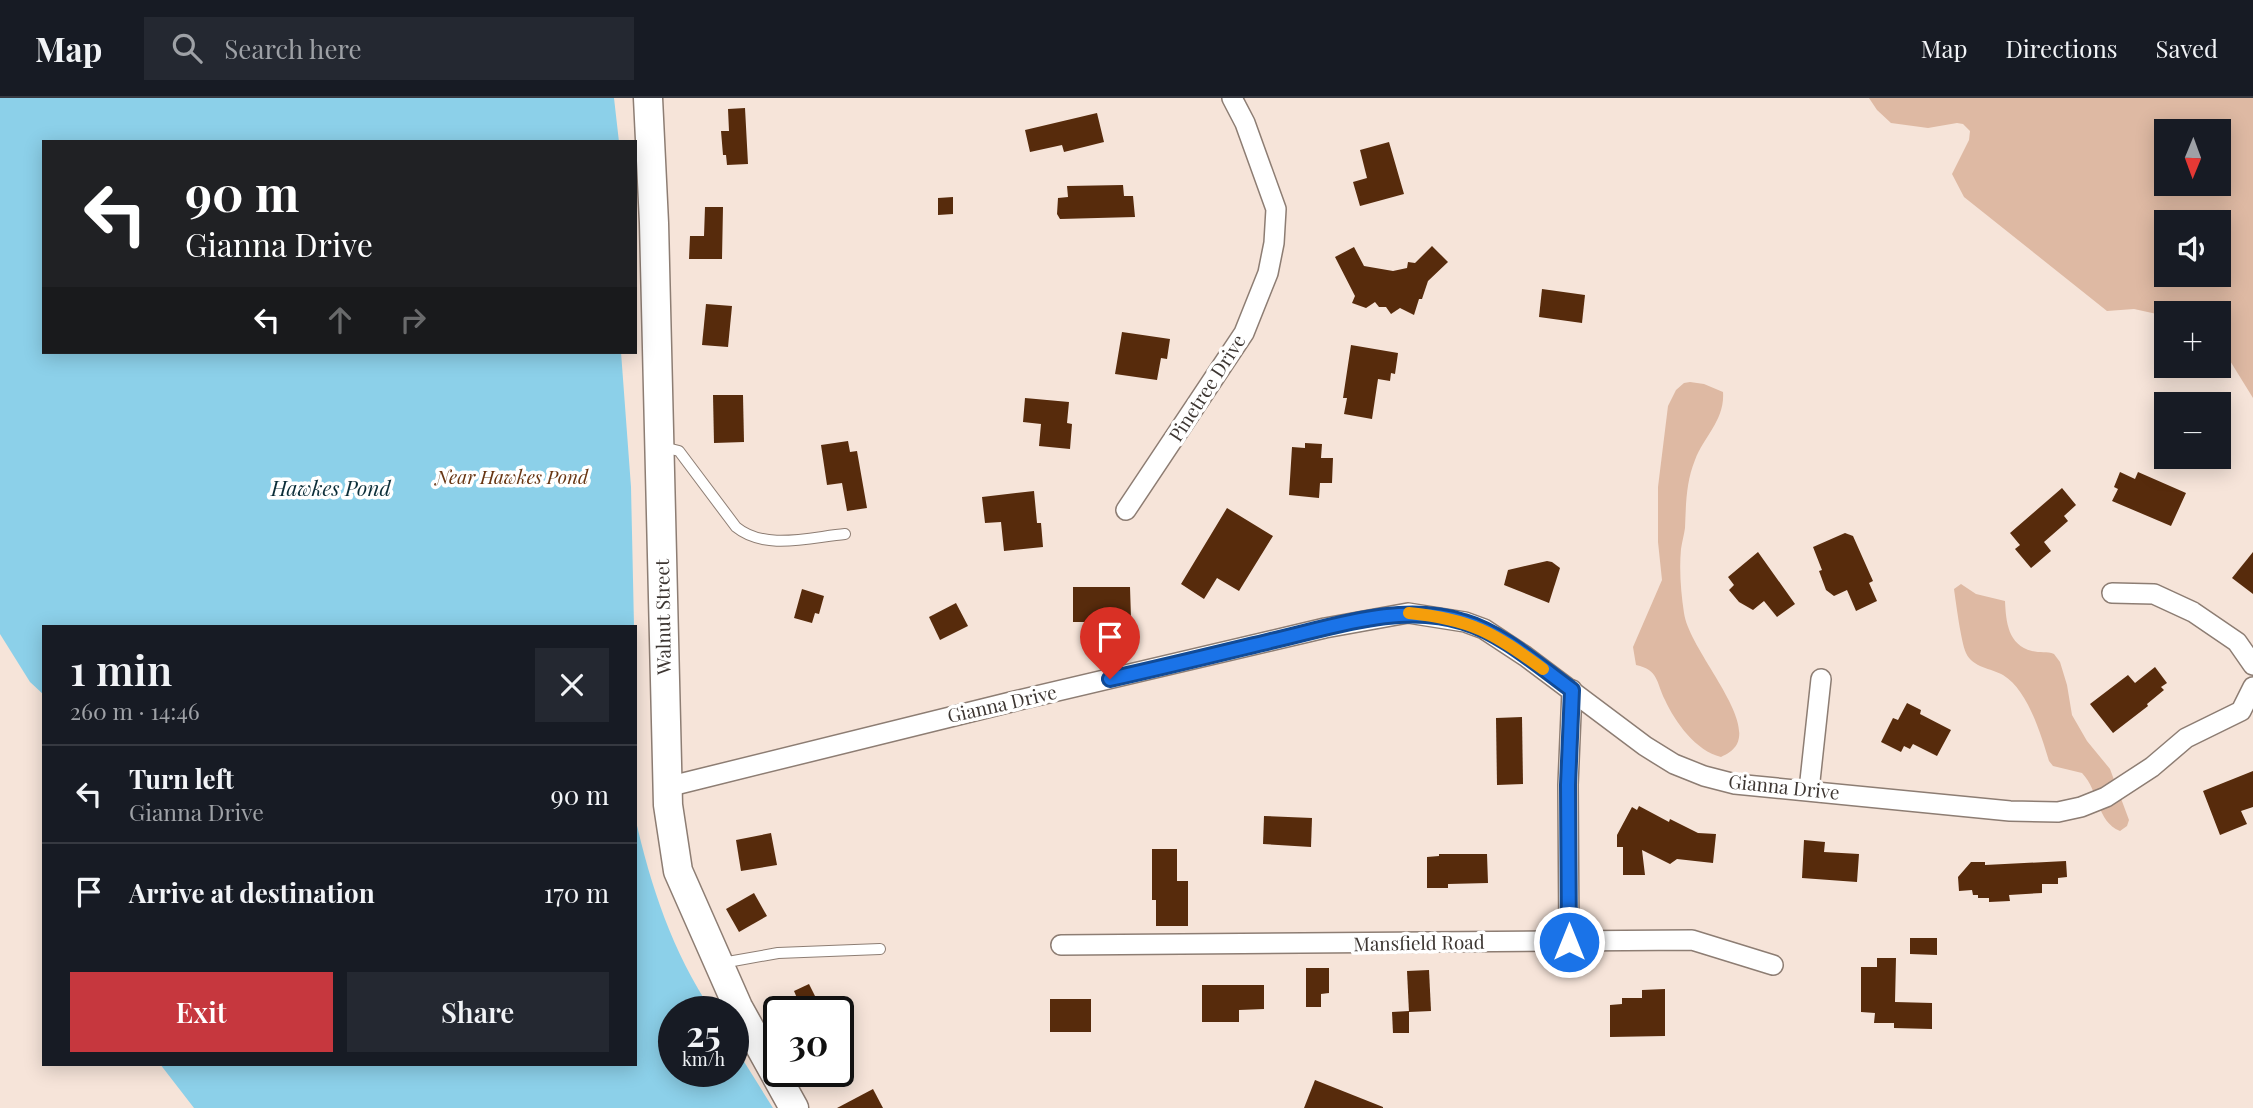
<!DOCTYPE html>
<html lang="en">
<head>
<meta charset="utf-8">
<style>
	body { margin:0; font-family:"Playfair Display",serif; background:#242831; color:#f1f3f6; height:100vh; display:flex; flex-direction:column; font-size:26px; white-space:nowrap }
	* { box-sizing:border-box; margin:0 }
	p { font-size:23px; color:#9ea1a6 }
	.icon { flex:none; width:38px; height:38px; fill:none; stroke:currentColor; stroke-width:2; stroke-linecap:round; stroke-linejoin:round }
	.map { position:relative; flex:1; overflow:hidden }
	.drawer { position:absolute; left:42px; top:527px; width:595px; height:441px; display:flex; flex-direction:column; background:#171b24; border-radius:0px; box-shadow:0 4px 18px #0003 }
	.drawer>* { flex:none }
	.top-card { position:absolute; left:42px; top:42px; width:595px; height:214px; border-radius:0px; box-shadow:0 4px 18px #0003; background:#202124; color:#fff; overflow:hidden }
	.needle { width:46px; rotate:181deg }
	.tools { position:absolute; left:2154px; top:21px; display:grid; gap:14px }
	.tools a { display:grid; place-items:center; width:77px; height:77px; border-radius:0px; background:#171b24; box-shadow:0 4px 18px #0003; font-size:35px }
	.speed { position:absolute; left:658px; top:898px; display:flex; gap:14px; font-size:35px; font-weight:700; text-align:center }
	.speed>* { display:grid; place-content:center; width:91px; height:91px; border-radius:50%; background:#171b24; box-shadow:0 4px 18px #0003; line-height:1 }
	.speed small { font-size:18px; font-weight:400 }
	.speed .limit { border:4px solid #111; border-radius:10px; background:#fff; color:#111 }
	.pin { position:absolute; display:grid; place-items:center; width:60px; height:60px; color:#fff; margin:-72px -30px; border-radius:50% 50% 50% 0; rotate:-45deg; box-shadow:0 0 7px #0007 }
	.pin .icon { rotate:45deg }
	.me { position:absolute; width:77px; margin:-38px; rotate:0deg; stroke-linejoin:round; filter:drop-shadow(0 0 5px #0008) }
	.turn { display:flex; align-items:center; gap:24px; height:147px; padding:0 28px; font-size:32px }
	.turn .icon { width:91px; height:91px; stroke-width:2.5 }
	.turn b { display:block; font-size:49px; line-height:60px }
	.lanes { display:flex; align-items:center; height:66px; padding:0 28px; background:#0003; justify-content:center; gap:35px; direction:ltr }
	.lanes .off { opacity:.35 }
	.round { display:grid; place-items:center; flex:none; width:74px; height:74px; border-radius:0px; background:#242831 }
	.head { display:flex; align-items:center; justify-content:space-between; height:119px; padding:0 28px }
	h1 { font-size:42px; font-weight:600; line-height:52px }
	.action { display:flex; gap:14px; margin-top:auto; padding:14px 28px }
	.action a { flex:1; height:80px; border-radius:0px; background:#c6373e; color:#fff; font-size:28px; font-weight:600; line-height:80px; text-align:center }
	.action a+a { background:#242831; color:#f1f3f6 }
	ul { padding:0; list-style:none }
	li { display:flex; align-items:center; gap:21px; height:98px; padding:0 28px; border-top:2px solid #363941 }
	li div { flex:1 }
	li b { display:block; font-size:26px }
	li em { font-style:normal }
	header { display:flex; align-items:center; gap:42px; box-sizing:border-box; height:98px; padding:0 35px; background:#171b24; border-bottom:2px solid #363941 }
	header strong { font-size:33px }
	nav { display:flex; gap:38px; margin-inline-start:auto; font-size:24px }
	.search { width:490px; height:63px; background:#242831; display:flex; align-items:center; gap:18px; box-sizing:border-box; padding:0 24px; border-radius:0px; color:#9ea1a6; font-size:26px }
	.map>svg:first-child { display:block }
	.green { fill:#deb9a3; fill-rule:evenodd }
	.water { fill:#8cd0e9 }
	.building { fill:#572b0c }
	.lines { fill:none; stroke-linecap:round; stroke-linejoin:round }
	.service-casing { stroke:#8d7d73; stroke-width:12 }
	.minor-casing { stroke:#8d7d73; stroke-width:22 }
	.secondary-casing { stroke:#8d7d73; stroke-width:31 }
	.service { stroke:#fff; stroke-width:10 }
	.minor { stroke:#fff; stroke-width:19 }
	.secondary { stroke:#fff; stroke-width:28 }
	.route-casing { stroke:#114b97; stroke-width:18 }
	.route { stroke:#1a73e8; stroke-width:12 }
	.slow { stroke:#f59e0b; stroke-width:12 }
	.labels { text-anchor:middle; stroke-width:7; stroke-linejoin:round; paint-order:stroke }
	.street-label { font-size:19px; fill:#3d3632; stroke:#fff }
	.park-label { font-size:19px; font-style:italic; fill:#683613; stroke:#fff }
	.water-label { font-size:21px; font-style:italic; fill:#0c2e39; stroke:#fff }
</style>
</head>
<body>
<header>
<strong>Map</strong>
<div class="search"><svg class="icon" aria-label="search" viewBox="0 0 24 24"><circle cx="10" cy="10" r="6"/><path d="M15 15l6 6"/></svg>Search here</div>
<nav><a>Map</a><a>Directions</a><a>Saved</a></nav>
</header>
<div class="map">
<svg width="2253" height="1010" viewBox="0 0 2253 1010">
	<rect width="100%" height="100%" fill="#f6e4d9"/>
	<g class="green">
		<path d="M1869 0H2253V300L2219 245V215H2166V218L2134 211 2107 213 1964 99 1952 76 1969 42 1970 33 1963 26 1957 25 1928 30 1891 25 1877 12ZM2166 33H2219V86H2166ZM2166 124H2219V177H2166Z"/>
		<path d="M1690 284 1704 286 1723 294C1725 322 1704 338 1695 362 1686 384 1686 406 1685 430 1684 437 1682 444 1681 451 1679 472 1681 495 1684 515 1689 551 1752 616 1737 646 1733 653 1727 656 1721 659 1696 653 1675 624 1665 602 1656 584 1659 572 1636 567L1633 549 1662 482 1658 444V389L1668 308 1676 292 1684 285Z"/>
		<path d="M1961 486 1976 496 2005 503C2006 524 2008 547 2032 553 2040 555 2047 553 2054 556L2060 564 2067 587 2072 617 2087 643 2110 671 2129 722 2127 728 2120 733C2096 723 2100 694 2082 675L2053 668 2049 663C2041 637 2028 592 2003 577 1991 570 1973 570 1966 555 1961 544 1956 505 1954 491Z"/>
	</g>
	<g class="water">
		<polygon points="0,0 614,0 619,44 44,44 44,254 621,254 631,389 634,528 44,528 44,597 30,584 0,536"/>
		<path d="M635 719C651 789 672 853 712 913L674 914V973H733V946L773 1010H194L160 966H635Z"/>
	</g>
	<g class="building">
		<polygon points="745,10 748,66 727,67 726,57 723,57 721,33 729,33 728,11"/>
		<polygon points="1097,15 1104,44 1064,54 1062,47 1030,54 1025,32"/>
		<polygon points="1389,44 1404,96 1360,108 1353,84 1367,80 1360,52"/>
		<polygon points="1123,87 1124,98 1133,98 1135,119 1060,121 1057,116 1058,100 1068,99 1067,88"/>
		<polygon points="953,99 953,116 938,117 938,100"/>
		<polygon points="705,109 723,109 722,161 689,161 690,138 704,138"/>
		<polygon points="1432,148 1448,164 1428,183 1422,201 1419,201 1414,217 1400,210 1391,216 1386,209 1379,209 1375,204 1366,210 1352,205 1355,198 1335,159 1354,149 1364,168 1393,173 1407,170 1408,164 1415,165"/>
		<polygon points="1542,191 1585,197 1582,225 1539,219"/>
		<polygon points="706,206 732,208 728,249 702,247"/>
		<polygon points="1122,234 1170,241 1167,261 1161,260 1157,282 1115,276"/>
		<polygon points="1351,247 1398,255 1395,276 1391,275 1390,283 1378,281 1372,321 1344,316 1347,300 1343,300"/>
		<polygon points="713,297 743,297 744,344 714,345"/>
		<polygon points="1025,300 1069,304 1067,325 1072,326 1070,351 1039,348 1041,326 1023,324"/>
		<polygon points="848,343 850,354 857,353 867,410 847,413 842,385 827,387 821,347"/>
		<polygon points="1305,345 1322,346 1321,360 1333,360 1332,385 1320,385 1319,400 1289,397 1292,349 1305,350"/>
		<polygon points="2120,374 2135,381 2138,374 2186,395 2171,428 2112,403 2118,391 2114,389"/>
		<polygon points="2062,390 2076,407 2064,418 2068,423 2044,444 2051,453 2031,470 2015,451 2020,447 2010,435"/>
		<polygon points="1034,393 1037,425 1041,425 1043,449 1004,453 1001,424 985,425 982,399"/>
		<polygon points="1227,410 1273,438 1239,493 1217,480 1204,501 1181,486"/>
		<polygon points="1845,435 1853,438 1873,483 1869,485 1877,503 1856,513 1847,492 1834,498 1826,492 1819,473 1822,472 1813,449"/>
		<polygon points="1758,454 1795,506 1777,519 1764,503 1753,512 1739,504 1729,492 1734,487 1728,479"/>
		<polygon points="2253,454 2253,496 2232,480"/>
		<polygon points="1547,463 1552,464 1560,470 1549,505 1504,487 1508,472"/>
		<polygon points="1073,489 1130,489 1131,520 1104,520 1104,524 1073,524"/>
		<polygon points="802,491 824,498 819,516 815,515 812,525 794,520"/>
		<polygon points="956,505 968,528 940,542 929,519"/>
		<polygon points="2155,569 2167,585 2161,589 2164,592 2147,606 2148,608 2113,635 2090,606 2128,577 2135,585"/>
		<polygon points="1907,605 1921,612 1920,616 1951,632 1937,658 1913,646 1910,651 1904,648 1901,654 1881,644 1893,620 1898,622"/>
		<polygon points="1522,619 1523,686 1497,687 1496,620"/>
		<polygon points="2253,673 2253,709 2241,713 2247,726 2220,737 2203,693"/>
		<polygon points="1639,708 1669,724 1670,721 1698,735 1716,736 1713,765 1677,761 1670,766 1642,752 1645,777 1623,777 1623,749 1617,749 1617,737 1632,709 1637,712"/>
		<polygon points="1264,718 1312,720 1311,749 1263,746"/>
		<polygon points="771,735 777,767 741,773 736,742"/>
		<polygon points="1804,742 1825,744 1824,754 1859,756 1857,784 1802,780"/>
		<polygon points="1152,751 1177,751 1177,783 1188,783 1188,828 1156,828 1156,802 1152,802"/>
		<polygon points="1439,756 1487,756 1488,785 1448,786 1448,790 1427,790 1427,759 1439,758"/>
		<polygon points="2066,763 2067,779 2058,780 2058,786 2042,786 2042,795 2009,797 2010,803 1989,804 1989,800 1978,800 1978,797 1973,797 1972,792 1959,793 1958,779 1971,764 1985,764 1985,767"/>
		<polygon points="754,795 767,818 739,834 726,811"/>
		<polygon points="1910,840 1937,840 1937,857 1910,856"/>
		<polygon points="1877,860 1896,860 1895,904 1932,905 1932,931 1894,930 1894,925 1874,925 1875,915 1861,914 1861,869 1877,869"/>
		<polygon points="1306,870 1329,870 1329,895 1321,896 1321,909 1306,909"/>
		<polygon points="1429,872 1431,913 1409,914 1407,873"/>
		<polygon points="809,886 823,914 803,914 794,893"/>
		<polygon points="1202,887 1264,887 1264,911 1239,912 1239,924 1202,924"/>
		<polygon points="1665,891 1665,938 1610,939 1610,907 1622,906 1622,900 1642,900 1642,892"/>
		<rect x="1050" y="901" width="41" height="33"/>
		<polygon points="1409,913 1409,935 1393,935 1392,914"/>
		<polygon points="1315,982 1383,1009 1383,1010 1304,1010"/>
		<polygon points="873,991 883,1010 837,1010"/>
	</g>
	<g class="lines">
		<defs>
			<g id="service">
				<path d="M663 349 679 353 736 429C765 453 811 439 845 436"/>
				<polyline points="722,865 778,855 880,851"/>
			</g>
			<g id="minor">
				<polyline points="1126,412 1244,235 1268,175 1274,145 1276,111 1245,25 1232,0"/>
				<polyline points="2112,495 2154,496 2193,514 2237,544 2253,567"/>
				<polyline points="667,689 1011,604 1325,530 1408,515 1465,524 1484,531 1525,558 1645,648 1674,666 1704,678 1735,686 2010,713 2058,714 2081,709 2106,699 2152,669 2186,640 2241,613 2253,589"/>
				<polyline points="1809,692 1821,581"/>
				<polyline points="1569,844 1568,687 1572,592"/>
				<polyline points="1061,847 1692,842 1773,867"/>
			</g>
			<polyline id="secondary" points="648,0 654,125 668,707 678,773 738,909 794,1010"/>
		</defs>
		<use href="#service" class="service-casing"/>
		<use href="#minor" class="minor-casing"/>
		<use href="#secondary" class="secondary-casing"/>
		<use href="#service" class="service"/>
		<use href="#minor" class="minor"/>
		<use href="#secondary" class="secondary"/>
	</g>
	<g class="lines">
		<defs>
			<path id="route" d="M1110 581C1164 569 1217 556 1271 543 1333 529 1401 504 1464 524 1502 535 1540 569 1572 592L1568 687 1569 844"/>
		</defs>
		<use href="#route" class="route-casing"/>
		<use href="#route" class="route"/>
		<path class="slow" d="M1409 515C1471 521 1494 535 1543 571"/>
	</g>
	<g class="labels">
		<g class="street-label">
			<text transform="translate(1207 290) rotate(-57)" y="7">Pinetree Drive</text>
			<text transform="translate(663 519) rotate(-91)" y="7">Walnut Street</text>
			<text transform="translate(1002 606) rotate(-13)" y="7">Gianna Drive</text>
			<text transform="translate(1784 689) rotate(6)" y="7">Gianna Drive</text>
			<text transform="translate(1419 845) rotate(-1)" y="7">Mansfield Road</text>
		</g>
		<g class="park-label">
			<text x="512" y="386">Near Hawkes Pond</text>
		</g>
		<g class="water-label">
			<text x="331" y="398">Hawkes Pond</text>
		</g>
	</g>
</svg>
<div class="tools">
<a><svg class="needle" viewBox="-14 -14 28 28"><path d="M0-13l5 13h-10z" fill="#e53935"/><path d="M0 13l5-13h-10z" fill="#9ea1a6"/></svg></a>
<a><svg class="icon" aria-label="sound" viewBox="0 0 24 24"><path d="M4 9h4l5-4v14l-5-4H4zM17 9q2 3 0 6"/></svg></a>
<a>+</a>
<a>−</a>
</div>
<div class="speed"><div>25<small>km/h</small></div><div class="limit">30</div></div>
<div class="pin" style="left:1110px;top:581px;background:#d93025"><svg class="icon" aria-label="arrive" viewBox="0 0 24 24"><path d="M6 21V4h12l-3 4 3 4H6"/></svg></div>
<svg class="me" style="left:1569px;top:844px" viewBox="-20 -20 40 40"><circle r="17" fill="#1a73e8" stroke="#fff" stroke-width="3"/><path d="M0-11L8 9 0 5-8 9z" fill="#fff"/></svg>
<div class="top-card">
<div class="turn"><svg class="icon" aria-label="left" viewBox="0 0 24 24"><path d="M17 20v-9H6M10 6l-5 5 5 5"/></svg><div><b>90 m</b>Gianna Drive</div></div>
<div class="lanes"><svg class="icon" aria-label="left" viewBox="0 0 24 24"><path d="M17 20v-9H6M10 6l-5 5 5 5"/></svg><svg class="icon off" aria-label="ahead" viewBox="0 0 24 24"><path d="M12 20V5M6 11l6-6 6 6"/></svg><svg class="icon off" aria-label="right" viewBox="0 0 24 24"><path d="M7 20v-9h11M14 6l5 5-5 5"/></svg></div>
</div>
<section class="drawer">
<div class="head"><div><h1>1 min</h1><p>260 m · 14:46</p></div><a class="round"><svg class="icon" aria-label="close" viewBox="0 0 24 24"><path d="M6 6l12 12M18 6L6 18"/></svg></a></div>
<ul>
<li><svg class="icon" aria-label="left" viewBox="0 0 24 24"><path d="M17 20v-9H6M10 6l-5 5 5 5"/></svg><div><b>Turn left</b><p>Gianna Drive</p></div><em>90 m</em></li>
<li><svg class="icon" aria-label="arrive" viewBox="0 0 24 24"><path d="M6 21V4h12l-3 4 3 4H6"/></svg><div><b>Arrive at destination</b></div><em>170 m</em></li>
</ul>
<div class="action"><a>Exit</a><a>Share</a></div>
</section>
</div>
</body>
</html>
